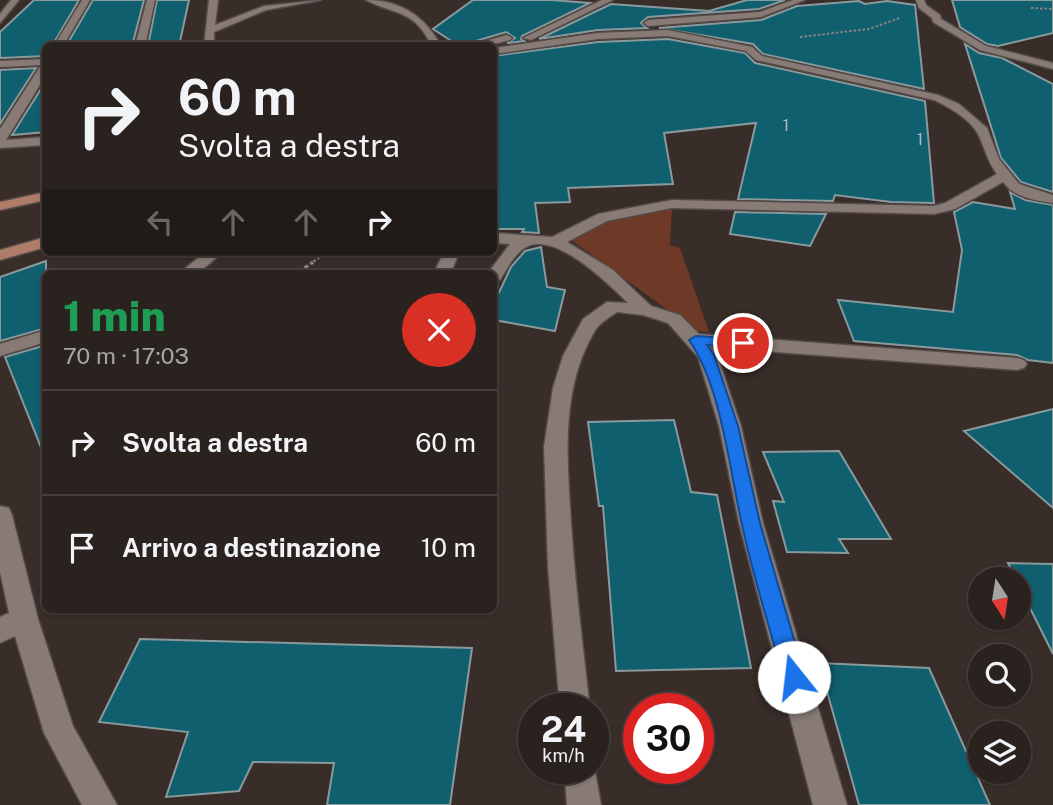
<!DOCTYPE html>
<html lang="it">
<head>
<meta charset="utf-8">
<style>
	body { margin:0; font-family:"Public Sans",sans-serif; background:#322a28; color:#f1f3f6; height:100vh; display:flex; flex-direction:column; font-size:26px; white-space:nowrap }
	* { box-sizing:border-box; margin:0 }
	p { font-size:23px; color:#a5a4a4 }
	.icon { flex:none; width:38px; height:38px; fill:none; stroke:currentColor; stroke-width:2; stroke-linecap:round; stroke-linejoin:round }
	.map { position:relative; flex:1; overflow:hidden }
	.drawer { position:absolute; left:42px; top:270px; width:455px; height:343px; display:flex; flex-direction:column; background:#2a221f; border-radius:10px; box-shadow:0 2px 5px #0004,0 0 0 2px #463f3d }
	.drawer>* { flex:none }
	.banner { position:absolute; left:42px; top:42px; width:455px; height:214px; border-radius:10px; box-shadow:0 2px 5px #0004,0 0 0 2px #463f3d; background:#2a221f; color:#f1f3f6; overflow:hidden }
	.needle { width:46px; rotate:168deg }
	.buttons { position:absolute; left:968px; top:567px; display:grid; gap:14px }
	.buttons a { display:grid; place-items:center; width:63px; height:63px; border-radius:50%; background:#2a221f; box-shadow:0 2px 5px #0004,0 0 0 2px #463f3d; font-size:35px }
	.speed { position:absolute; left:518px; top:693px; display:flex; gap:14px; font-size:35px; font-weight:700; text-align:center }
	.speed>* { display:grid; place-content:center; width:91px; height:91px; border-radius:50%; background:#2a221f; box-shadow:0 2px 5px #0004,0 0 0 2px #463f3d; line-height:1 }
	.speed small { font-size:18px; font-weight:400 }
	.speed .limit { border:10px solid #d22; background:#fff; color:#111 }
	.pin { position:absolute; display:grid; place-items:center; width:60px; height:60px; color:#fff; margin:-30px; border:4px solid #fff; border-radius:50%; box-shadow:0 2px 7px #0007 }
	.me { position:absolute; width:77px; margin:-38px; rotate:344deg; stroke-linejoin:round; filter:drop-shadow(0 0 5px #0008) }
	.turn { display:flex; align-items:center; gap:24px; height:147px; padding:0 21px; font-size:32px }
	.turn .icon { width:91px; height:91px; stroke-width:2.5 }
	.turn b { display:block; font-size:49px; line-height:60px }
	.lanes { display:flex; align-items:center; height:66px; padding:0 21px; background:#0003; justify-content:center; gap:35px; direction:ltr }
	.lanes .off { opacity:.35 }
	.round { display:grid; place-items:center; flex:none; width:74px; height:74px; border-radius:37px; background:#322a28 }
	.head { display:flex; align-items:center; justify-content:space-between; height:119px; padding:0 21px }
	h1 { font-size:42px; font-weight:800; line-height:52px; color:#1e9e55 }
	ul { padding:0; list-style:none }
	li { display:flex; align-items:center; gap:21px; height:105px; padding:0 21px; border-top:2px solid #463f3d }
	li div { flex:1 }
	li b { display:block; font-size:26px }
	li em { font-style:normal }
	.map>svg:first-child { display:block }
	.green { fill:#6e3a27 }
	.building { fill:#0f5f6e; stroke:#8a999c; stroke-width:2 }
	.lines { fill:none; stroke-linecap:round; stroke-linejoin:round }
	.minor-casing { stroke:#544b49; stroke-width:3 }
	.major-casing { stroke:#544b49; stroke-width:3 }
	.path-far2 { stroke:#8c8380; stroke-width:2; stroke-dasharray:2.5 2; stroke-linecap:butt }
	.path-far1 { stroke:#8c8380; stroke-width:2.5; stroke-dasharray:2.5 2; stroke-linecap:butt }
	.path { stroke:#8c8380; stroke-width:3.5; stroke-dasharray:4.5 3.5; stroke-linecap:butt }
	.minor { fill:#887b76; fill-rule:evenodd }
	.major { fill:#af7c69; fill-rule:evenodd }
	.route { fill:#1a73e8; stroke:#114b97; stroke-width:2 }
	.labels { text-anchor:middle; stroke-width:7; stroke-linejoin:round; paint-order:stroke }
	.far-number-label { font-size:16px; fill:#aab9bb }
</style>
</head>
<body>
<div class="map">
<svg width="1053" height="805" viewBox="0 0 1053 805">
	<rect width="100%" height="100%" fill="#382d29"/>
	<polygon class="green" points="672,208 670,245 680,248 709,332 697,331 571,240 609,221"/>
	<g class="building">
		<polygon points="34,0 79,0 52,46 46,46 46,56 0,58 0,32"/>
		<polygon points="93,0 144,0 132,46 66,46"/>
		<polygon points="157,0 189,0 179,46 148,46"/>
		<polygon points="473,0 552,0 590,3 522,36 521,39 524,41 507,43 515,38 506,32 459,46 433,29"/>
		<polygon points="747,0 785,0 759,9 648,17 641,23 647,28 598,30 539,39 611,4 709,11"/>
		<polygon points="952,0 1053,0 1053,33 998,46 987,44 960,27"/>
		<polygon points="859,1 865,4 887,1 915,5 924,89 763,54 753,44 659,28 761,20 797,6"/>
		<polygon points="668,39 745,53 755,63 925,101 934,203 891,202 835,195 833,201 738,199 756,123 664,133 673,184 568,188 570,202 535,203 539,233 522,232 524,229 494,229 494,56 598,42"/>
		<polygon points="965,44 979,53 1002,58 1053,84 1053,192 1021,182 1001,158"/>
		<polygon points="36,68 0,124 0,70"/>
		<polygon points="46,81 46,132 12,135"/>
		<polygon points="1010,192 1025,200 1053,205 1053,363 1028,360 1017,355 854,341 838,300 953,312 962,250 954,212 973,202 1015,209"/>
		<polygon points="735,212 826,214 810,246 730,234"/>
		<polygon points="541,247 547,287 565,290 555,331 494,320 494,303 511,267 525,251"/>
		<polygon points="46,261 46,328 0,341 0,277"/>
		<polygon points="46,345 46,454 44,455 5,357"/>
		<polygon points="1053,409 1053,508 964,431"/>
		<polygon points="674,420 691,492 717,495 751,668 616,671 603,506 599,506 588,422"/>
		<polygon points="839,451 891,539 839,539 848,553 787,552 773,501 784,502 763,452"/>
		<polygon points="1008,563 1053,564 1053,654 1018,584 1018,579 1016,579"/>
		<polygon points="140,639 472,648 450,805 327,805 334,763 253,762 239,791 166,797 188,732 99,722"/>
		<polygon points="819,663 929,668 990,805 859,805"/>
	</g>
	<g class="lines">
		<defs>
			<g id="minor">
				<polygon points="11,0 19,0 0,23 0,14"/>
				<polygon points="82,0 90,0 63,46 54,46"/>
				<polygon points="147,0 155,0 145,46 135,46"/>
				<polygon points="209,0 218,0 215,25 264,6 321,0 266,10 214,32 214,46 204,46"/>
				<path d="M366 0C400 0 425 16 441 46H432C413 8 396 16 366 0Z"/>
				<polygon points="602,0 613,0 531,40 523,38"/>
				<polygon points="793,0 805,0 761,17 648,26 644,23 648,20 760,12"/>
				<polygon points="916,0 924,0 926,5 940,15 941,19 986,46 1053,63 1053,69 980,50 933,22 932,18 919,8"/>
				<path d="M668 30 752 47 762 56 938 95 959 104 987 128 999 159 1019 184 1053 195V203C1035 200 1015 198 1003 182L955 209 934 214 672 208 607 221 567 242 613 270 651 306 680 315 699 334 1017 358 1024 360 1027 364 1024 368 1017 370 710 347 717 355 741 426 763 523 847 805H813L739 523 719 426 698 357 668 323 643 315 617 312C610 317 601 322 596 329 560 387 567 458 571 522 575 585 583 647 590 709H560L548 567 544 447 553 388 563 356 583 319 607 302 628 303C609 284 557 233 528 246 515 252 507 269 500 280L494 281V273H488L510 244 494 243V233L552 237 598 214 672 200 934 206 945 203 997 174C987 161 985 148 978 134 970 119 949 107 934 100L756 60 746 51 668 36 598 39 494 54V48L598 33Z"/>
				<polygon points="507,35 512,38 510,40 486,46 467,46"/>
				<polygon points="46,59 46,75 6,140 46,137 46,145 0,148 0,129 41,65 0,67 0,61"/>
				<polygon points="205,252 223,252 198,273 180,273"/>
				<polygon points="444,252 460,252 450,273 434,273"/>
				<polygon points="46,330 46,342 0,356 0,344"/>
				<polygon points="0,506 9,508 12,515 38,619 73,726 117,805 82,805 44,733 15,636 0,643 0,617 9,613 0,572"/>
				<polygon points="593,760 601,805 567,805 564,768 593,768"/>
			</g>
			<g id="major">
				<polygon points="46,192 46,200 0,210 0,202"/>
				<polygon points="46,237 46,247 0,260 0,250"/>
			</g>
		</defs>
		<use href="#minor" class="minor-casing"/>
		<use href="#major" class="major-casing"/>
		<g class="path-far2">
			<polyline points="1031,8 1053,9"/>
			<polyline points="800,37 869,29 900,18"/>
			<polyline points="255,43 276,41 275,46"/>
		</g>
		<polyline class="path-far1" points="310,264 327,252"/>
		<polyline class="path" points="298,273 313,262"/>
		<use href="#minor" class="minor"/>
		<use href="#major" class="major"/>
	</g>
	<path class="route" d="M696 336 743 339 751 343 743 348 707 345 714 355 738 426 760 523 805 677 802 684 794 687 786 684 783 677C769 625 752 573 741 520 729 466 721 386 689 340Z"/>
	<g class="labels">
		<g class="far-number-label">
			<text x="786" y="131">1</text>
			<text x="920" y="145">1</text>
		</g>
	</g>
</svg>
<div class="buttons">
<a><svg class="needle" viewBox="-14 -14 28 28"><path d="M0-13l5 13h-10z" fill="#e53935"/><path d="M0 13l5-13h-10z" fill="#a5a4a4"/></svg></a>
<a><svg class="icon" aria-label="search" viewBox="0 0 24 24"><circle cx="10" cy="10" r="6"/><path d="M15 15l6 6"/></svg></a>
<a><svg class="icon" aria-label="layers" viewBox="0 0 24 24"><path d="M12 4l9 5-9 5-9-5zM3 14l9 5 9-5"/></svg></a>
</div>
<div class="speed"><div>24<small>km/h</small></div><div class="limit">30</div></div>
<div class="pin" style="left:743px;top:343px;background:#d93025"><svg class="icon" aria-label="arrive" viewBox="0 0 24 24"><path d="M6 21V4h12l-3 4 3 4H6"/></svg></div>
<svg class="me" style="left:794px;top:677px" viewBox="-20 -20 40 40"><circle r="19" fill="#fff"/><path d="M0-13L10 11 0 6-10 11z" fill="#1a73e8"/></svg>
<div class="banner">
<div class="turn"><svg class="icon" aria-label="right" viewBox="0 0 24 24"><path d="M7 20v-9h11M14 6l5 5-5 5"/></svg><div><b>60 m</b>Svolta a destra</div></div>
<div class="lanes"><svg class="icon off" aria-label="left" viewBox="0 0 24 24"><path d="M17 20v-9H6M10 6l-5 5 5 5"/></svg><svg class="icon off" aria-label="ahead" viewBox="0 0 24 24"><path d="M12 20V5M6 11l6-6 6 6"/></svg><svg class="icon off" aria-label="ahead" viewBox="0 0 24 24"><path d="M12 20V5M6 11l6-6 6 6"/></svg><svg class="icon" aria-label="right" viewBox="0 0 24 24"><path d="M7 20v-9h11M14 6l5 5-5 5"/></svg></div>
</div>
<section class="drawer">
<div class="head"><div><h1>1 min</h1><p>70 m · 17:03</p></div><a class="round" style="background:#d93025;color:#fff"><svg class="icon" aria-label="close" viewBox="0 0 24 24"><path d="M6 6l12 12M18 6L6 18"/></svg></a></div>
<ul>
<li><svg class="icon" aria-label="right" viewBox="0 0 24 24"><path d="M7 20v-9h11M14 6l5 5-5 5"/></svg><div><b>Svolta a destra</b></div><em>60 m</em></li>
<li><svg class="icon" aria-label="arrive" viewBox="0 0 24 24"><path d="M6 21V4h12l-3 4 3 4H6"/></svg><div><b>Arrivo a destinazione</b></div><em>10 m</em></li>
</ul>
</section>
</div>
</body>
</html>
